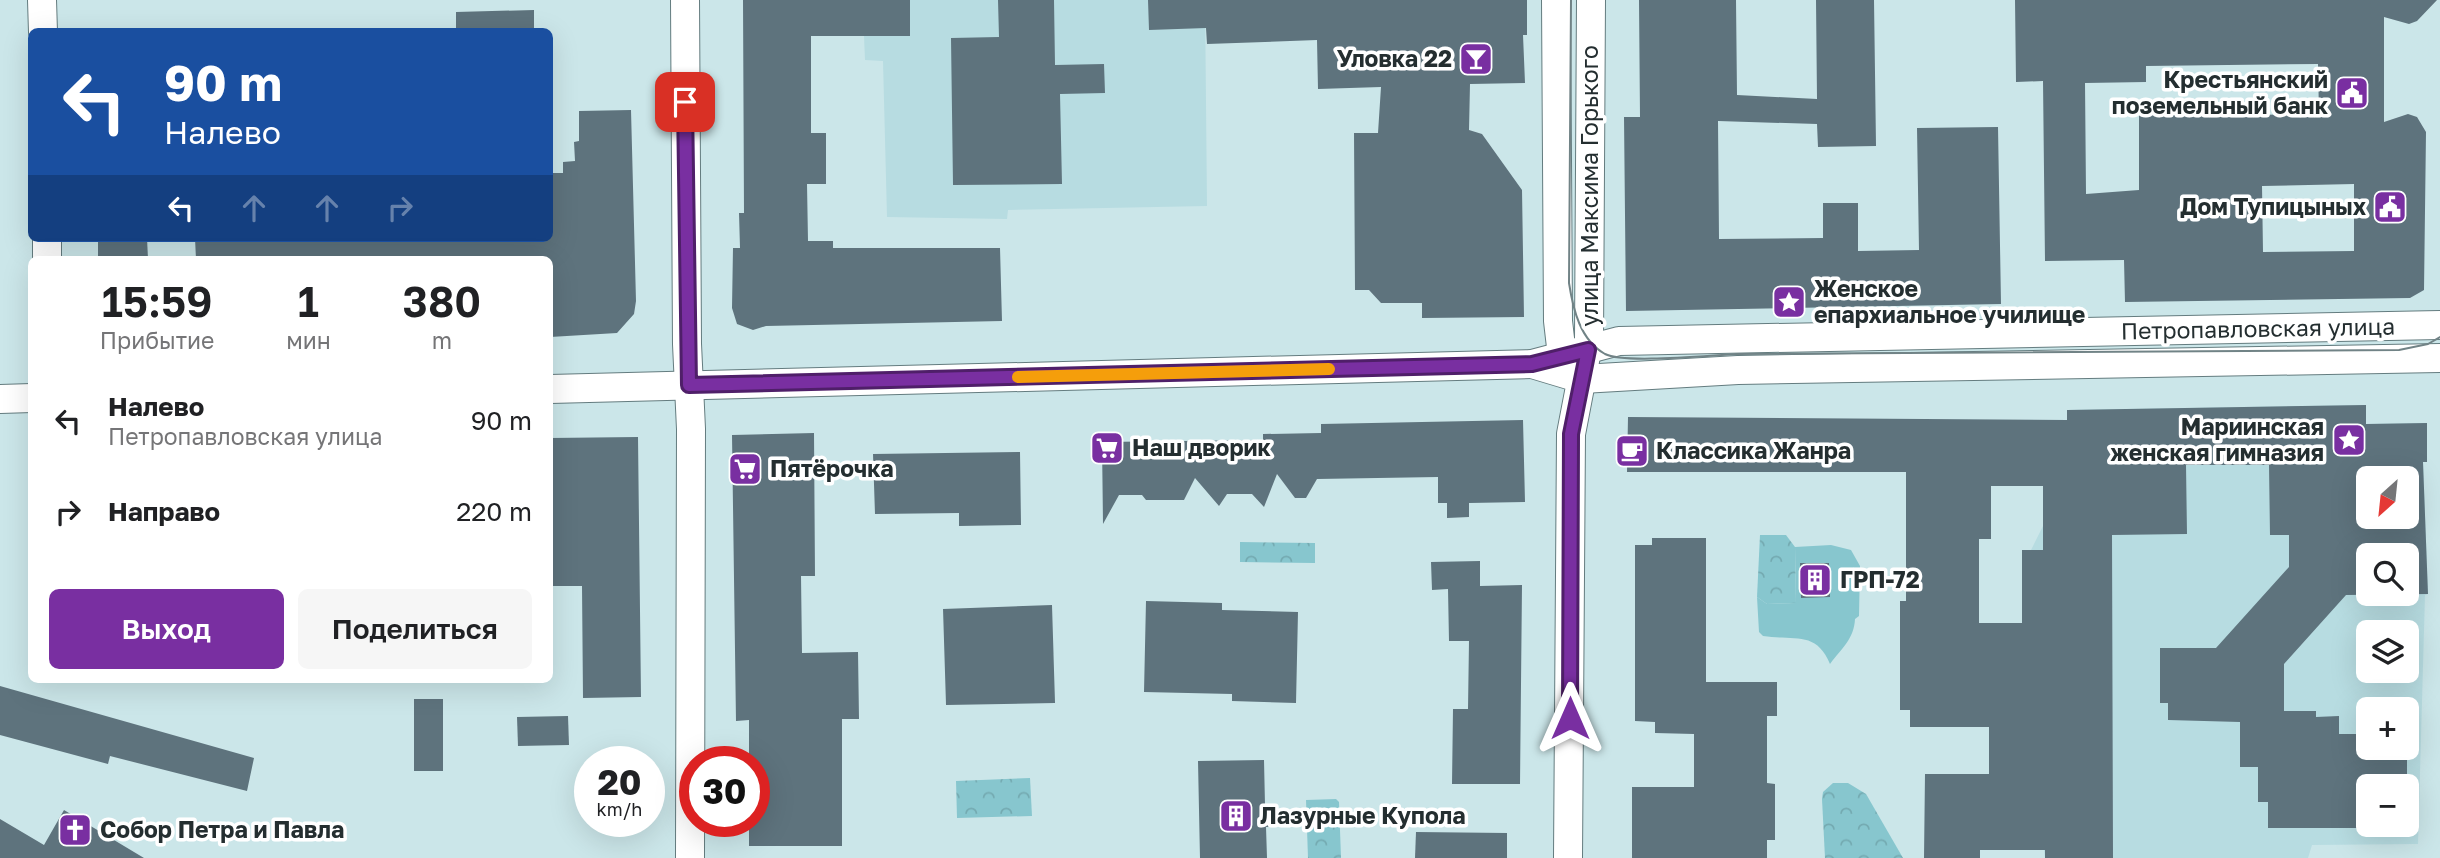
<!DOCTYPE html>
<html lang="ru">
<head>
<meta charset="utf-8">
<style>
	body { margin:0; font-family:"Golos Text",sans-serif; background:#f6f6f6; color:#202124; height:100vh; display:flex; flex-direction:column; font-size:26px; white-space:nowrap }
	* { box-sizing:border-box; margin:0 }
	p { font-size:23px; color:#757577 }
	.icon { flex:none; width:38px; height:38px; fill:none; stroke:currentColor; stroke-width:2; stroke-linecap:round; stroke-linejoin:round }
	.map { position:relative; flex:1; overflow:hidden }
	.details { position:absolute; left:28px; top:256px; width:525px; height:427px; display:flex; flex-direction:column; background:#fff; border-radius:10px; box-shadow:0 7px 28px #0002 }
	.details>* { flex:none }
	.guide { position:absolute; left:28px; top:28px; width:525px; height:214px; border-radius:10px; box-shadow:0 7px 28px #0002; background:#1a4fa0; color:#fff; overflow:hidden }
	.needle { width:46px; rotate:207deg }
	.controls { position:absolute; left:2356px; top:466px; display:grid; gap:14px }
	.controls a { display:grid; place-items:center; width:63px; height:63px; border-radius:10px; background:#fff; box-shadow:0 7px 28px #0002; font-size:35px }
	.speed { position:absolute; left:574px; top:746px; display:flex; gap:14px; font-size:35px; font-weight:700; text-align:center }
	.speed>* { display:grid; place-content:center; width:91px; height:91px; border-radius:50%; background:#fff; box-shadow:0 7px 28px #0002; line-height:1 }
	.speed small { font-size:18px; font-weight:400 }
	.speed .limit { border:10px solid #d22; background:#fff; color:#111 }
	.pin { position:absolute; display:grid; place-items:center; width:60px; height:60px; color:#fff; margin:-30px; border-radius:14px; box-shadow:0 4px 10px #0006 }
	.me { position:absolute; width:77px; margin:-38px; rotate:0deg; stroke-linejoin:round; filter:drop-shadow(0 0 5px #0008) }
	.turn { display:flex; align-items:center; gap:24px; height:147px; padding:0 21px; font-size:32px }
	.turn .icon { width:91px; height:91px; stroke-width:2.5 }
	.turn b { display:block; font-size:49px; line-height:60px }
	.lanes { display:flex; align-items:center; height:66px; padding:0 21px; background:#0003; justify-content:center; gap:35px; direction:ltr }
	.lanes .off { opacity:.35 }
	.eta { display:flex; justify-content:space-evenly; align-items:center; height:119px; text-align:center }
	.eta b { font-size:42px; font-weight:600; line-height:49px }
	.cta { display:flex; gap:14px; margin-top:auto; padding:14px 21px }
	.cta a { flex:1; height:80px; border-radius:10px; background:#792fa1; color:#fff; font-size:28px; font-weight:600; line-height:80px; text-align:center }
	.cta a+a { background:#f6f6f6; color:#202124 }
	ul { padding:0; list-style:none }
	li { display:flex; align-items:center; gap:21px; height:91px; padding:0 21px }
	li div { flex:1 }
	li b { display:block; font-size:26px }
	li em { font-style:normal }
	.map>svg:first-child { display:block }
	.built { fill:#b7dce1; fill-rule:evenodd }
	.green { fill:#87c6ce }
	.park { fill:url(#park-crowns) }
	.building { fill:#5e737d; fill-rule:evenodd }
	.lines { fill:none; stroke-linecap:round; stroke-linejoin:round }
	.minor-casing { stroke:#647c7f; stroke-width:30 }
	.minor { stroke:#fff; stroke-width:28 }
	.tram { stroke:#718386; stroke-width:2 }
	.route-casing { stroke:#4f1f69; stroke-width:18 }
	.route { stroke:#792fa1; stroke-width:12 }
	.slow { stroke:#f59e0b; stroke-width:12 }
	.labels { text-anchor:middle; stroke-width:7; stroke-linejoin:round; paint-order:stroke }
	.poi-label { font-size:23px; font-weight:bold; fill:#242e30; stroke:#fff; text-anchor:start }
	.street-label { font-size:23px; fill:#242e30; stroke:#fff }
</style>
</head>
<body>
<div class="map">
<svg width="2440" height="858" viewBox="0 0 2440 858">
	<defs>
		<pattern id="park-crowns" width="20" height="18" patternUnits="userSpaceOnUse" patternTransform="scale(1.75)"><rect width="20" height="18" fill="#87c6ce"/><path d="M2 6a3 3 0 1 1 6 0M12 15a3 3 0 1 1 6 0" fill="none" stroke="#74aab1"/></pattern>
	</defs>
	<rect width="100%" height="100%" fill="#cbe6e9"/>
	<g class="built">
		<polygon points="910,0 1205,0 1207,206 1008,210 1007,219 887,217 883,61 865,60 864,36 910,36"/>
		<path d="M2366 405V424L2427 423V462H2423L2428 594 2425 595 2418 844 2312 845 2308 858H2045L2044 850H2014V782L1997 757V623H2047V611H2022V550H2031L2043 526V464L2068 463 2067 410ZM2368 478H2406V516H2368ZM2368 555H2406V593H2368ZM2368 632H2406V670H2368ZM2368 709H2406V747H2368ZM2368 786H2406V824H2368Z"/>
	</g>
	<path class="green" d="M1831 545 1851 550 1860 566 1859 616 1855 619C1854 639 1842 648 1830 664 1816 630 1794 641 1763 636L1759 632 1757 597 1767 604 1796 603 1795 547Z"/>
	<g class="park">
		<polygon points="1760,535 1786,535 1795,547 1796,603 1767,604 1757,597"/>
		<polygon points="1240,542 1315,543 1315,563 1240,562"/>
		<polygon points="1030,778 1032,816 957,818 956,781"/>
		<polygon points="1833,783 1848,783 1866,794 1903,858 1825,858 1822,799 1823,792"/>
		<polygon points="1336,799 1339,802 1341,858 1308,858 1306,800"/>
	</g>
	<g class="building">
		<polygon points="743,0 910,0 910,36 811,36 811,133 826,133 826,184 807,184 808,241 833,241 833,248 1000,248 1002,321 766,326 753,330 737,324 732,308 733,248 740,248 739,213 744,213"/>
		<polygon points="998,0 1054,0 1055,65 1104,64 1105,93 1060,94 1062,184 953,185 951,38 999,37"/>
		<polygon points="1148,0 1527,0 1527,35 1523,35 1525,83 1470,84 1469,130 1482,134 1522,190 1524,317 1422,318 1422,303 1381,303 1369,290 1355,290 1354,133 1378,133 1381,87 1318,89 1317,40 1207,44 1206,28 1149,30"/>
		<polygon points="1639,0 1736,0 1737,95 1817,99 1816,0 1874,0 1876,146 1818,147 1817,124 1718,121 1719,239 1823,238 1823,203 1858,203 1858,251 1919,250 1917,128 1998,127 2001,304 1626,311 1624,117 1640,117"/>
		<path d="M2015 0H2437L2417 21 2409 24 2384 17V122L2408 114 2417 117 2426 132 2424 290 2410 298 2125 302 2124 260 2045 261 2043 81 2016 82ZM2318 64 2319 115 2139 114V190L2086 194 2085 83 2146 82V66ZM2354 184V251L2263 252 2262 186Z"/>
		<polygon points="534,10 534,32 456,32 456,12"/>
		<polygon points="631,110 636,301 634,314 617,333 550,337 550,259 196,259 195,238 550,238 550,173 563,173 563,162 575,161 574,142 579,141 579,111"/>
		<polygon points="98,238 147,238 148,259 98,259"/>
		<path d="M2366 405V424L2427 423V462H2423L2428 594 2346 595 2284 664V711H2316V717L2339 716V734H2368V747H2394V757L2407 756V805L2406 786H2368V824H2394V828H2268V802H2258V767H2240V722L2168 720V703H2160V648H2216L2289 567V535H2270L2269 465H2186L2187 534 2112 535 2113 858H2045V850H1980V858H1924L1925 774H1989V727H1910V710H1900V601H1906V472H1627L1628 417 2067 420V410ZM2368 478H2406V516H2368ZM1991 486H2043V550H2022V623H1979V539H1991ZM2368 555H2406V593H2368Z"/>
		<polygon points="1523,420 1525,502 1469,503 1469,517 1447,518 1447,503 1438,503 1438,477 1317,479 1306,498 1295,498 1277,474 1264,507 1252,494 1227,494 1219,506 1195,478 1184,500 1146,500 1142,495 1119,495 1103,524 1102,442 1263,440 1263,434 1321,433 1321,424"/>
		<polygon points="814,433 815,576 801,576 802,653 858,652 859,719 842,719 842,846 749,846 749,821 754,821 754,761 749,761 749,720 736,721 732,435"/>
		<polygon points="638,437 641,697 583,698 582,586 550,586 550,438"/>
		<polygon points="1020,452 1021,525 959,526 959,513 875,514 873,454"/>
		<polygon points="1652,538 1706,538 1706,682 1777,682 1777,716 1767,716 1767,783 1775,784 1775,840 1767,840 1767,858 1632,858 1632,787 1694,787 1694,734 1655,733 1655,722 1635,721 1635,545 1652,545"/>
		<polygon points="1480,561 1480,586 1522,585 1520,784 1452,784 1453,709 1468,709 1469,641 1449,641 1448,589 1432,590 1431,562"/>
		<polygon points="1800,563 1829,563 1830,597 1801,598"/>
		<polygon points="1146,601 1222,603 1222,610 1298,612 1296,703 1232,701 1232,694 1144,692"/>
		<polygon points="1052,605 1055,703 946,705 943,609"/>
		<polygon points="0,686 254,758 247,791 110,756 108,764 0,735"/>
		<rect x="414" y="699" width="29" height="72"/>
		<polygon points="568,716 569,745 518,746 517,717"/>
		<polygon points="1264,760 1265,805 1272,805 1273,827 1266,827 1267,858 1200,858 1198,761"/>
		<polygon points="64,810 144,858 0,858 0,819 44,845"/>
		<polygon points="1416,832 1507,833 1507,858 1415,858"/>
	</g>
	<g class="lines">
		<defs>
			<g id="minor">
				<polyline points="42,0 43,32"/>
				<polyline points="685,0 687,344 691,429 690,858"/>
				<polyline points="1556,0 1558,321 1564,373"/>
				<polyline points="47,238 47,259"/>
				<polyline points="1532,364 1582,379 1738,370 2440,358"/>
				<polyline points="550,389 1532,364 1619,341 2440,325"/>
				<polyline points="0,399 32,398"/>
				<polyline points="1568,858 1571,434 1589,340 1591,0"/>
			</g>
		</defs>
		<use href="#minor" class="minor-casing"/>
		<use href="#minor" class="minor"/>
		<path class="tram" d="M1571 0 1569 283C1573 309 1580 340 1605 354 1624 364 1711 355 1737 354L2399 350 2428 344 2440 337"/>
	</g>
	<g class="lines">
		<defs>
			<polyline id="route" points="685,102 689,385 1532,364 1588,350 1571,434 1570,718"/>
		</defs>
		<use href="#route" class="route-casing"/>
		<use href="#route" class="route"/>
		<polyline class="slow" points="1018,377 1329,369"/>
	</g>
	<defs>
		<symbol id="bar-square" viewBox="-11 -11 22 22"><rect x="-9" y="-9" width="18" height="18" rx="4" fill="#792fa1" stroke="#fff"/><path d="M-6-5H6L.8 .8V4.5H3.5V6h-7V4.5H-.8V.8Z" fill="#fff"/></symbol>
		<symbol id="civic-square" viewBox="-11 -11 22 22"><rect x="-9" y="-9" width="18" height="18" rx="4" fill="#792fa1" stroke="#fff"/><path d="M-.6-6.5H3V-4.5H.6V-3L4-1V1h2V6H-6V1h2V-1L-.6-3ZM-1.2 2.5V6h2.4V2.5Z" fill="#fff"/></symbol>
		<symbol id="sight-square" viewBox="-11 -11 22 22"><rect x="-9" y="-9" width="18" height="18" rx="4" fill="#792fa1" stroke="#fff"/><path d="M0-6L1.8-2.2L6-1.7L2.9 1.2L3.7 5.4L0 3.3L-3.7 5.4L-2.9 1.2L-6-1.7L-1.8-2.2Z" fill="#fff"/></symbol>
		<symbol id="supermarket-square" viewBox="-11 -11 22 22"><rect x="-9" y="-9" width="18" height="18" rx="4" fill="#792fa1" stroke="#fff"/><path d="M-6-5.5h2.5l.6 2H6L4.5 2H-2.5L-4.4-4H-6ZM-1.5 3.2a1.3 1.3 0 1 0 .1 0ZM3 3.2a1.3 1.3 0 1 0 .1 0Z" fill="#fff"/></symbol>
		<symbol id="cafe-square" viewBox="-11 -11 22 22"><rect x="-9" y="-9" width="18" height="18" rx="4" fill="#792fa1" stroke="#fff"/><path d="M-5.5-4.5H6V0H3Q3 3.5 0 3.5H-2.5Q-5.5 3.5-5.5 0ZM3-3.2v2h1.7v-2ZM-6 4.5H4V6H-6Z" fill="#fff"/></symbol>
		<symbol id="building-square" viewBox="-11 -11 22 22"><rect x="-9" y="-9" width="18" height="18" rx="4" fill="#792fa1" stroke="#fff"/><path d="M-4-6H4V6H1V3H-1V6H-4ZM-2.5-4.3h1.7v1.8h-1.7ZM.8-4.3h1.7v1.8H.8ZM-2.5-1h1.7V.8h-1.7ZM.8-1h1.7V.8H.8Z" fill="#fff"/></symbol>
		<symbol id="church-square" viewBox="-11 -11 22 22"><rect x="-9" y="-9" width="18" height="18" rx="4" fill="#792fa1" stroke="#fff"/><path d="M-1.2-6h2.4v3.5h3.3v2.4h-3.3V6h-2.4V-.1h-3.3v-2.4h3.3Z" fill="#fff"/></symbol>
	</defs>
	<g fill-rule="evenodd">
		<use href="#bar-square" x="1457" y="40" width="38" height="38"/>
		<use href="#civic-square" x="2333" y="74" width="38" height="38"/>
		<use href="#civic-square" x="2371" y="188" width="38" height="38"/>
		<use href="#sight-square" x="1770" y="283" width="38" height="38"/>
		<use href="#sight-square" x="2330" y="421" width="38" height="38"/>
		<use href="#supermarket-square" x="1088" y="429" width="38" height="38"/>
		<use href="#cafe-square" x="1613" y="432" width="38" height="38"/>
		<use href="#supermarket-square" x="726" y="450" width="38" height="38"/>
		<use href="#building-square" x="1796" y="561" width="38" height="38"/>
		<use href="#building-square" x="1217" y="797" width="38" height="38"/>
		<use href="#church-square" x="56" y="811" width="38" height="38"/>
	</g>
	<g class="labels">
		<g class="poi-label">
			<text x="1452" y="67" text-anchor="end">Уловка 22</text>
			<text x="2328" y="88" text-anchor="end">Крестьянский<tspan x="2328" dy="26">поземельный банк</tspan></text>
			<text x="2366" y="215" text-anchor="end">Дом Тупицыных</text>
			<text x="1814" y="297">Женское<tspan x="1814" dy="26">епархиальное училище</tspan></text>
			<text x="2324" y="435" text-anchor="end">Мариинская<tspan x="2324" dy="26">женская гимназия</tspan></text>
			<text x="1132" y="456">Наш дворик</text>
			<text x="1656" y="459">Классика Жанра</text>
			<text x="770" y="477">Пятёрочка</text>
			<text x="1840" y="588">ГРП-72</text>
			<text x="1260" y="824">Лазурные Купола</text>
			<text x="100" y="838">Собор Петра и Павла</text>
		</g>
		<g class="street-label">
			<text transform="translate(1590 186) rotate(-90)" y="8">улица Максима Горького</text>
			<text transform="translate(2258 329) rotate(-1)" y="8">Петропавловская улица</text>
		</g>
	</g>
</svg>
<div class="controls">
<a><svg class="needle" viewBox="-14 -14 28 28"><path d="M0-13l5 13h-10z" fill="#e53935"/><path d="M0 13l5-13h-10z" fill="#757577"/></svg></a>
<a><svg class="icon" aria-label="search" viewBox="0 0 24 24"><circle cx="10" cy="10" r="6"/><path d="M15 15l6 6"/></svg></a>
<a><svg class="icon" aria-label="layers" viewBox="0 0 24 24"><path d="M12 4l9 5-9 5-9-5zM3 14l9 5 9-5"/></svg></a>
<a>+</a>
<a>−</a>
</div>
<div class="speed"><div>20<small>km/h</small></div><div class="limit">30</div></div>
<div class="pin" style="left:685px;top:102px;background:#d93025"><svg class="icon" aria-label="arrive" viewBox="0 0 24 24"><path d="M6 21V4h12l-3 4 3 4H6"/></svg></div>
<svg class="me" style="left:1570px;top:718px" viewBox="-20 -20 40 40"><path d="M0-17L14 15 0 8-14 15z" fill="#792fa1" stroke="#fff" stroke-width="4"/></svg>
<div class="guide">
<div class="turn"><svg class="icon" aria-label="left" viewBox="0 0 24 24"><path d="M17 20v-9H6M10 6l-5 5 5 5"/></svg><div><b>90 m</b>Налево</div></div>
<div class="lanes"><svg class="icon" aria-label="left" viewBox="0 0 24 24"><path d="M17 20v-9H6M10 6l-5 5 5 5"/></svg><svg class="icon off" aria-label="ahead" viewBox="0 0 24 24"><path d="M12 20V5M6 11l6-6 6 6"/></svg><svg class="icon off" aria-label="ahead" viewBox="0 0 24 24"><path d="M12 20V5M6 11l6-6 6 6"/></svg><svg class="icon off" aria-label="right" viewBox="0 0 24 24"><path d="M7 20v-9h11M14 6l5 5-5 5"/></svg></div>
</div>
<section class="details">
<div class="eta">
<div><b>15:59</b><p>Прибытие</p></div>
<div><b>1</b><p>мин</p></div>
<div><b>380</b><p>m</p></div>
</div>
<ul>
<li><svg class="icon" aria-label="left" viewBox="0 0 24 24"><path d="M17 20v-9H6M10 6l-5 5 5 5"/></svg><div><b>Налево</b><p>Петропавловская улица</p></div><em>90 m</em></li>
<li><svg class="icon" aria-label="right" viewBox="0 0 24 24"><path d="M7 20v-9h11M14 6l5 5-5 5"/></svg><div><b>Направо</b></div><em>220 m</em></li>
</ul>
<div class="cta"><a>Выход</a><a>Поделиться</a></div>
</section>
</div>
</body>
</html>
